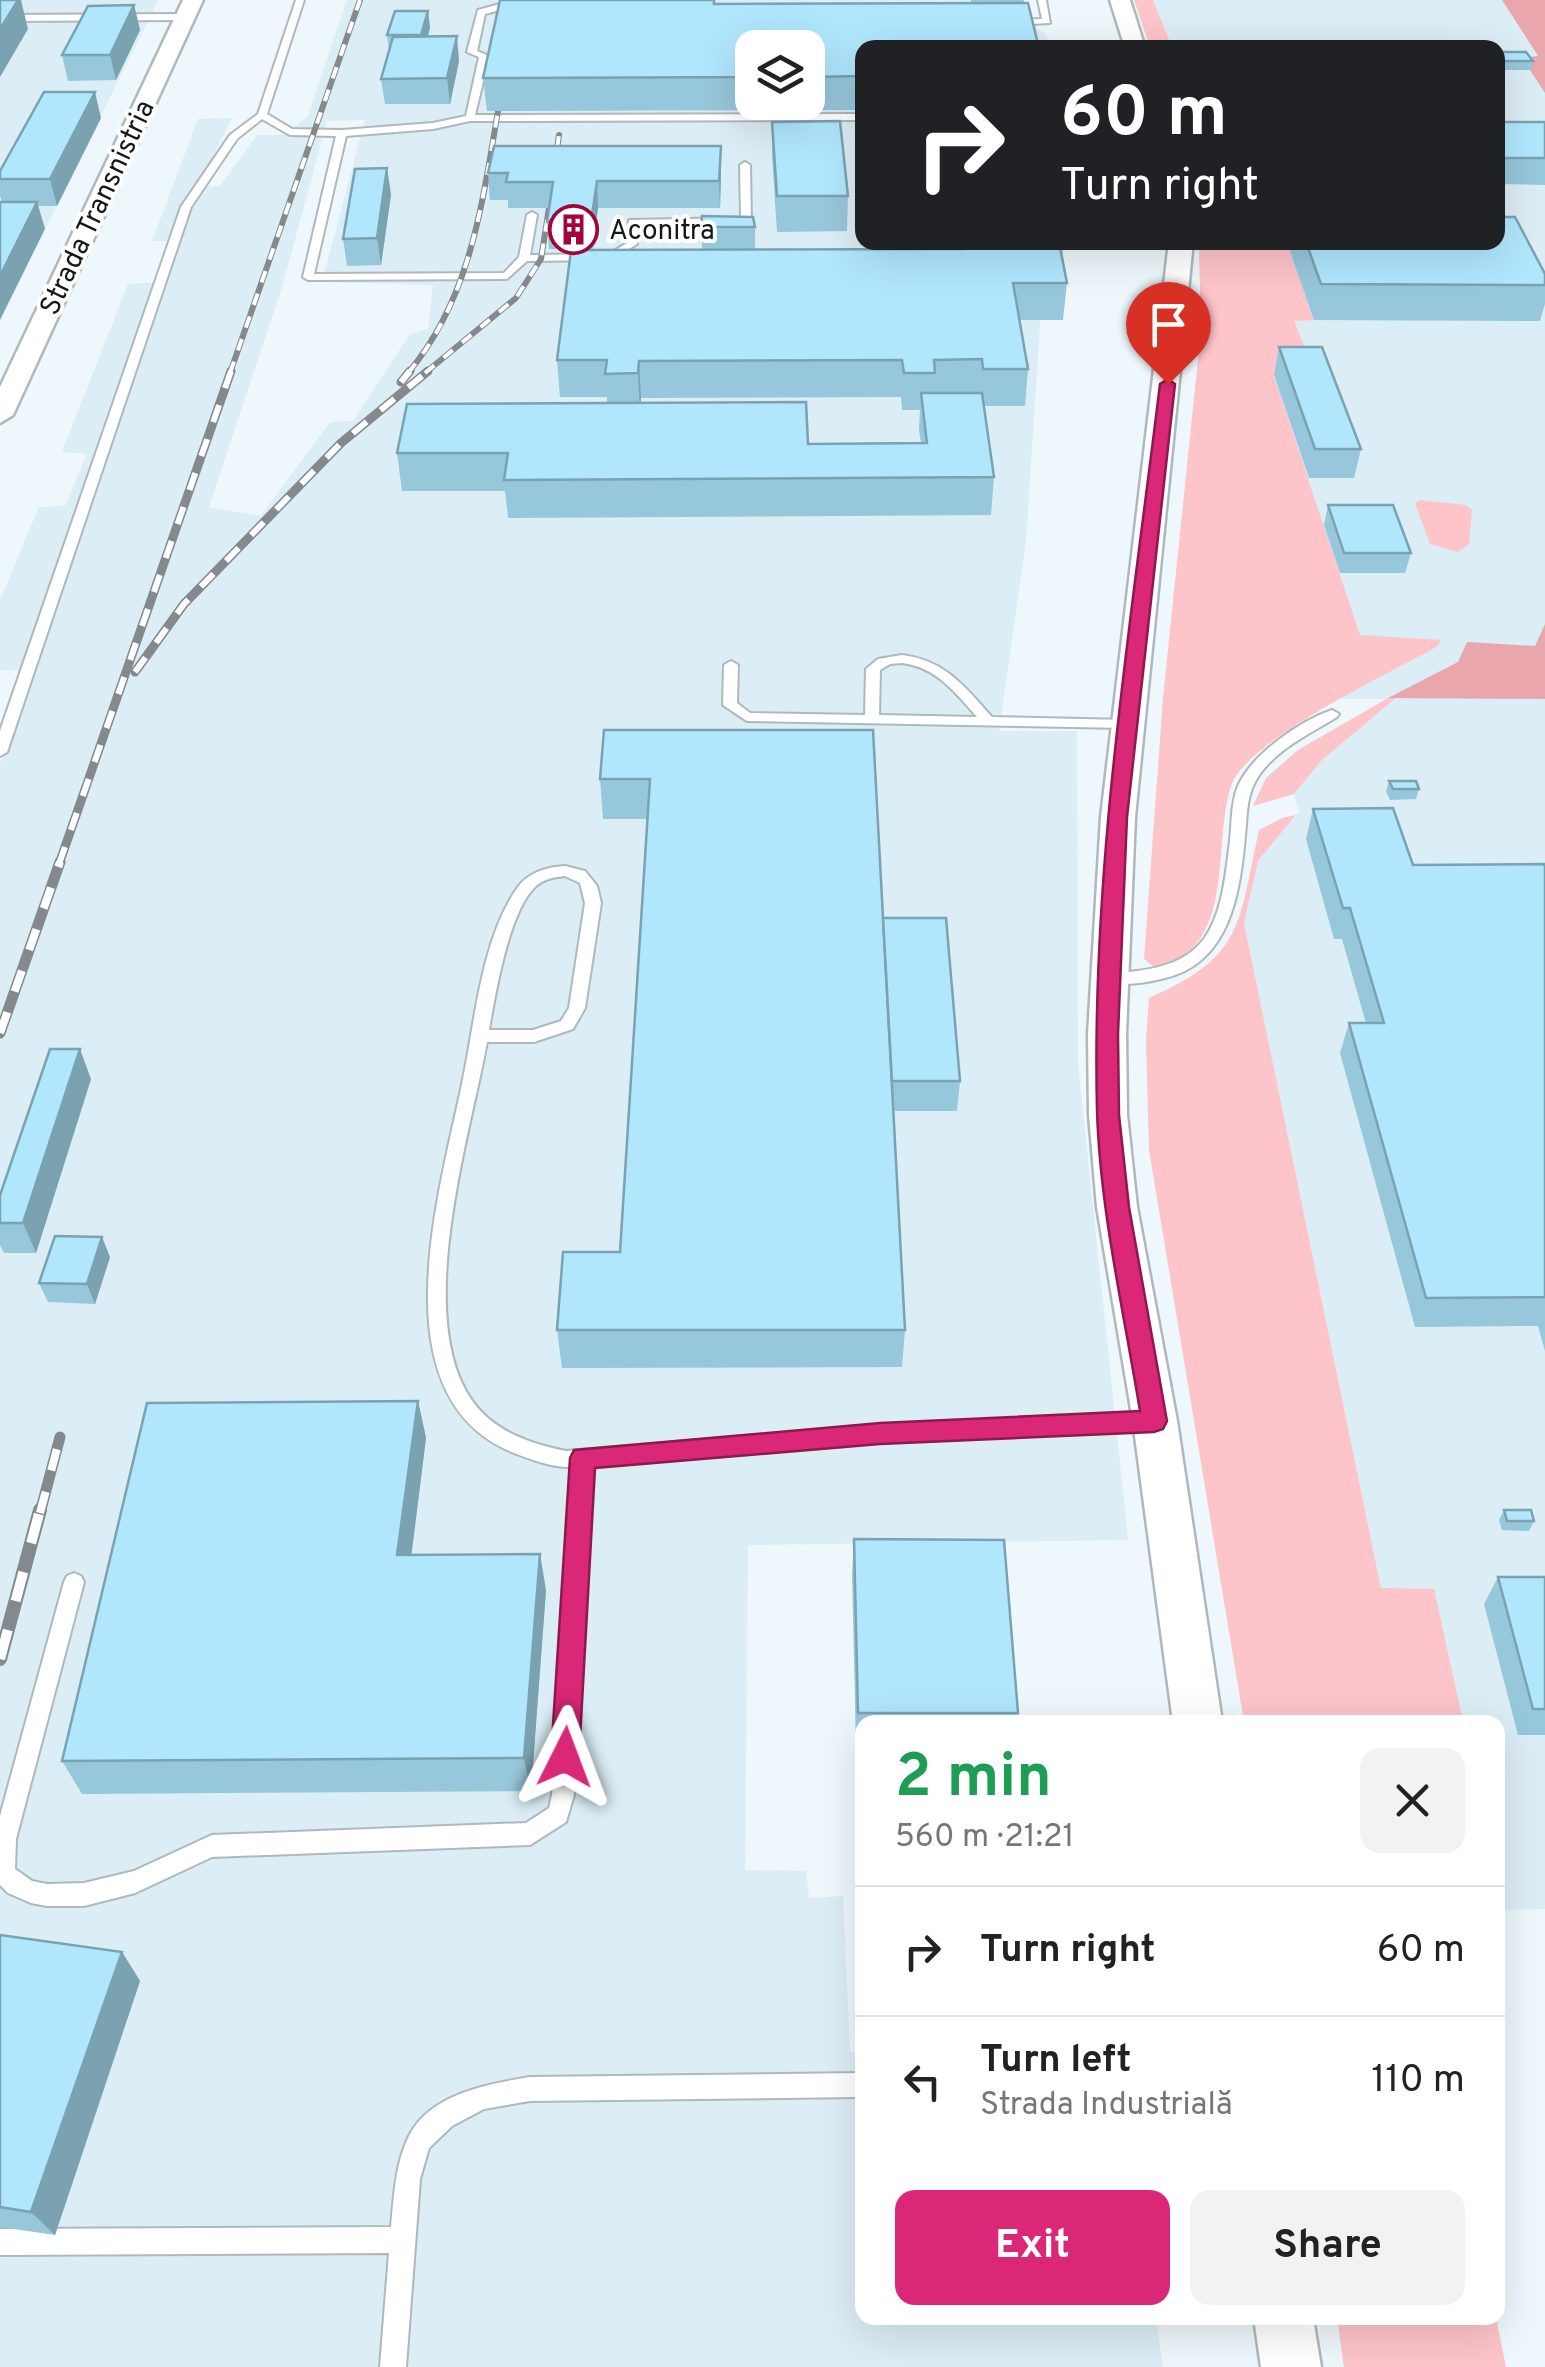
<!DOCTYPE html>
<html lang="en">
<head>
<meta charset="utf-8">
<style>
	body { margin:0; font-family:Overpass,sans-serif; background:#f2f2f2; color:#222; height:100vh; display:flex; flex-direction:column; font-size:38px; white-space:nowrap }
	* { box-sizing:border-box; margin:0 }
	p { font-size:32px; color:#767676 }
	.icon { flex:none; width:55px; height:55px; fill:none; stroke:currentColor; stroke-width:2; stroke-linecap:round; stroke-linejoin:round }
	.map { position:relative; flex:1; overflow:hidden }
	.panel { position:absolute; left:855px; top:1715px; width:650px; height:610px; display:flex; flex-direction:column; background:#fff; border-radius:20px; box-shadow:0 10px 40px #0002 }
	.panel>* { flex:none }
	.hud { position:absolute; left:855px; top:40px; width:650px; height:210px; border-radius:20px; box-shadow:0 10px 40px #0002; background:#202124; color:#fff; overflow:hidden }
	.buttons { position:absolute; left:735px; top:30px; display:grid; gap:20px }
	.buttons a { display:grid; place-items:center; width:90px; height:90px; border-radius:20px; background:#fff; box-shadow:0 10px 40px #0002; font-size:50px }
	.pin { position:absolute; display:grid; place-items:center; width:85px; height:85px; color:#fff; margin:-102px -42px; border-radius:50% 50% 50% 0; rotate:-45deg; box-shadow:0 0 10px #0007 }
	.pin .icon { rotate:45deg }
	.me { position:absolute; width:110px; margin:-55px; rotate:3deg; stroke-linejoin:round; filter:drop-shadow(0 0 8px #0008) }
	.turn { display:flex; align-items:center; gap:35px; height:210px; padding:0 40px; font-size:45px }
	.turn .icon { width:130px; height:130px; stroke-width:2.5 }
	.turn b { display:block; font-size:70px; line-height:85px }
	.round { display:grid; place-items:center; flex:none; width:105px; height:105px; border-radius:20px; background:#f2f2f2 }
	.summary { display:flex; align-items:center; justify-content:space-between; height:170px; padding:0 40px }
	h1 { font-size:60px; font-weight:700; line-height:75px; color:#1e9e55 }
	.action { display:flex; gap:20px; margin-top:auto; padding:20px 40px }
	.action a { flex:1; height:115px; border-radius:20px; background:#db2777; color:#fff; font-size:40px; font-weight:700; line-height:115px; text-align:center }
	.action a+a { background:#f2f2f2; color:#222 }
	ul { padding:0; list-style:none }
	li { display:flex; align-items:center; gap:30px; height:130px; padding:0 40px; border-top:2px solid #e0e0e0 }
	li div { flex:1 }
	li b { display:block; font-size:38px }
	li em { font-style:normal }
	.map>svg:first-child { display:block }
	.built { fill:#dbedf5; fill-rule:evenodd }
	.green { fill:#fdc4c9 }
	.forest { fill:#e9a6ad }
	.lines { fill:none; stroke-linecap:round; stroke-linejoin:round }
	.service-casing { stroke:#afb8bb; stroke-width:4 }
	.tertiary-casing { stroke:#afb8bb; stroke-width:5 }
	.service { fill:#fff; fill-rule:evenodd }
	.tertiary { fill:#fff; fill-rule:evenodd }
	.rail-far3-casing { stroke:#83898c; stroke-width:6 }
	.rail-far2-casing { stroke:#83898c; stroke-width:9 }
	.rail-far1-casing { stroke:#83898c; stroke-width:11 }
	.rail-casing { stroke:#83898c; stroke-width:14 }
	.rail-far3 { stroke:#fff; stroke-width:4; stroke-dasharray:12; stroke-linecap:butt }
	.rail-far2 { stroke:#fff; stroke-width:6; stroke-dasharray:18; stroke-linecap:butt }
	.rail-far1 { stroke:#fff; stroke-width:8; stroke-dasharray:22; stroke-linecap:butt }
	.rail { stroke:#fff; stroke-width:10; stroke-dasharray:30; stroke-linecap:butt }
	.wall { fill:#97c7da; fill-rule:evenodd }
	.shaded-wall { fill:#7ba2b1 }
	.building { fill:#b0e7fd; stroke:#7ba2b1; stroke-width:2.5 }
	.route { fill:#db2777; stroke:#8e194d; stroke-width:2.5 }
	.labels { text-anchor:middle; stroke-width:8; stroke-linejoin:round; paint-order:stroke }
	.far-street-label { font-size:28px; fill:#151819; stroke:#fff }
	.far-poi-label { font-size:28px; fill:#151819; stroke:#fff; text-anchor:start }
</style>
</head>
<body>
<div class="map">
<svg width="1545" height="2367" viewBox="0 0 1545 2367">
	<rect width="100%" height="100%" fill="#eef7fb"/>
	<g class="built">
		<polygon points="0,0 158,0 0,320"/>
		<path d="M347 0H1018L1022 16 1046 35 1050 47 862 48V242L1073 245 1053 260 1044 261 1026 541 999 731H1077L1078 1064 1128 1540 748 1545 745 1870 806 1871 809 1898 843 1896 850 2052 862 2053V2318H1156L1163 2367H0V763L15 733 30 671 0 670V600L39 507 65 506 87 454 62 452 128 284 161 282 172 241H152L198 119 232 118 197 187 220 186 257 135H285L308 116ZM752 48H808V102H752ZM365 120 322 282 433 285 428 329 410 334 353 421 330 422 261 516 209 507 283 284 327 121Z"/>
		<polygon points="1153,0 1502,0 1538,57 1545,58 1545,1909 1498,1910 1498,1722 1424,1722 1462,1721 1381,1588 1244,923 1258,861 1299,812 1294,794 1321,761 1395,699 1190,698 1236,243 1498,242 1498,48 1172,47"/>
	</g>
	<g class="green">
		<polygon points="1134,0 1153,0 1172,47 1150,47"/>
		<path d="M1236 243H1303L1290 253 1314 320 1294 321 1316 375 1274 376 1360 635 1441 640 1438 646C1393 672 1247 739 1231 786 1211 849 1238 948 1155 968L1144 959 1163 698 1201 330 1199 249H1237Z"/>
		<polygon points="1420,500 1466,505 1472,510 1469,544 1458,552 1430,544 1415,503"/>
		<polygon points="1388,698 1396,698 1321,761 1294,794 1253,806 1266,778 1298,750"/>
		<path d="M1296 815 1258 861 1244 923 1381 1588 1434 1589 1463 1721 1244 1722 1149 1150 1146 1042 1149 998C1245 956 1238 924 1259 830L1282 818Z"/>
		<polygon points="1337,2318 1496,2318 1506,2367 1344,2367"/>
	</g>
	<g class="forest">
		<polygon points="1502,0 1545,0 1545,93 1522,58 1538,56"/>
		<polygon points="1545,624 1545,699 1388,698 1458,662 1467,642 1535,646"/>
	</g>
	<g class="lines">
		<defs>
			<g id="service">
				<polygon points="296,0 304,0 267,114 292,129 342,130 433,123 466,116 479,57 467,52 478,10 500,4 553,3 553,0 561,0 560,7 500,10 485,14 477,51 489,56 475,115 862,114 862,120 470,121 433,129 346,136 314,274 504,273 519,257 527,215 532,212 537,215 530,255 609,254 627,243 629,220 741,218 740,165 745,162 750,165 751,221 746,224 638,225 637,244 611,260 527,261 507,279 308,280 303,277 336,136 290,135 262,119 237,139 191,207 7,752 0,756 0,731 181,207 230,135 258,114"/>
				<polygon points="1038,0 1046,0 1050,23 1012,25 1015,20 1042,19"/>
				<polygon points="0,15 185,14 189,17 185,20 0,21"/>
				<path d="M902 655C945 660 965 687 992 717L1127 720 1134 724 1127 728 747 721 723 705 724 665 731 661 738 665 737 703 750 713 865 715 866 669 878 659ZM902 663C936 667 955 692 977 717L879 715 880 670 890 664Z"/>
				<path d="M1332 710 1339 714 1337 717C1308 735 1270 752 1254 784 1246 800 1247 819 1245 836 1240 893 1230 963 1165 978 1146 983 1124 986 1104 982L1102 978 1104 974 1110 973C1210 970 1220 930 1230 840 1232 822 1231 803 1238 786 1252 754 1300 721 1332 710Z"/>
				<path d="M565 866 585 871 597 886 601 903 585 1008 573 1029 534 1042H487C470 1136 412 1318 473 1402 495 1432 531 1444 566 1451L880 1425 1154 1413 1161 1415 1164 1421 1161 1427 880 1441 592 1465 574 1795 566 1822 530 1845 212 1857 135 1893 84 1906H47L31 1903 8 1893 0 1885V1816L64 1582 67 1576 74 1573 81 1576 84 1582 16 1839 15 1869 32 1881 47 1884 84 1883 134 1871 212 1835 526 1823 549 1808 552 1795 573 1467C553 1468 532 1460 514 1453 376 1398 440 1191 462 1084 475 1023 481 939 518 887 529 872 548 867 565 866ZM565 876 580 883 585 903 569 1008 561 1021 533 1030H489C495 995 509 910 536 886 544 879 554 877 565 876Z"/>
				<path d="M862 2073V2097L530 2101 484 2109 452 2126 429 2148 420 2179 406 2367H380L389 2253 0 2255V2229L391 2227C394 2197 395 2164 409 2136 430 2094 488 2084 530 2077Z"/>
			</g>
			<g id="tertiary">
				<polygon points="183,0 203,0 13,415 0,423 0,387"/>
				<polygon points="1110,0 1130,0 1145,48 1125,48"/>
				<polygon points="1169,242 1193,242 1135,817 1126,1034 1127,1115 1137,1207 1177,1421 1222,1722 1173,1722 1133,1421 1097,1207 1089,1115 1088,1034 1101,817"/>
				<polygon points="1254,2318 1313,2318 1321,2367 1261,2367"/>
			</g>
		</defs>
		<use href="#service" class="service-casing"/>
		<use href="#tertiary" class="tertiary-casing"/>
		<use href="#service" class="service"/>
		<use href="#tertiary" class="tertiary"/>
		<defs>
			<g id="rail-far3">
				<polyline points="554,172 559,135"/>
				<polyline points="230,373 360,0"/>
				<path d="M408 373C471 298 482 204 498 111"/>
				<polyline points="425,373 516,298 541,259 549,208"/>
			</g>
			<g id="rail-far2">
				<polyline points="401,382 410,371"/>
				<polyline points="135,672 184,604 341,443 428,371"/>
				<polyline points="59,864 231,371"/>
			</g>
			<g id="rail-far1">
				<polyline points="0,1033 60,862"/>
				<polyline points="40,1513 60,1437"/>
			</g>
			<polyline id="rail" points="0,1659 40,1510"/>
		</defs>
		<use href="#rail-far3" class="rail-far3-casing"/>
		<use href="#rail-far2" class="rail-far2-casing"/>
		<use href="#rail-far1" class="rail-far1-casing"/>
		<use href="#rail" class="rail-casing"/>
		<use href="#rail-far3" class="rail-far3"/>
		<use href="#rail-far2" class="rail-far2"/>
		<use href="#rail-far1" class="rail-far1"/>
		<use href="#rail" class="rail"/>
	</g>
	<g class="wall">
		<path d="M715 0V4L971 3V0H1024L1023 3 862 48V110L487 111 483 78ZM752 48H808V102H752Z"/>
		<polygon points="134,5 140,30 116,80 68,81 62,55"/>
		<polygon points="428,11 430,28 428,36 459,61 450,104 385,104 381,79 389,50 387,35"/>
		<polygon points="1498,52 1533,61 1531,70 1498,70"/>
		<polygon points="101,118 57,206 38,206 45,229 2,202 0,196 0,171"/>
		<polygon points="772,122 848,196 847,231 777,232 772,156"/>
		<polygon points="1498,122 1545,122 1545,185 1498,184"/>
		<polygon points="387,168 391,195 381,265 347,266 343,239"/>
		<polygon points="721,172 720,208 598,208 593,249 549,249 547,222 549,208 508,208 508,200 490,200 488,173"/>
		<path d="M701 227H755V249H962V242L1067 283 1063 320H1020L1028 369 1025 406H984L994 477 991 515 508 518 505 491H402L397 453 607 403V397H560L557 360 702 249ZM901 397 902 410H920L919 430 921 443 808 444 640 403 641 398Z"/>
		<polygon points="1292,242 1498,242 1545,274 1545,304 1540,321 1314,320 1290,252"/>
		<polygon points="1279,347 1361,449 1354,478 1309,478 1274,375"/>
		<polygon points="1328,505 1411,553 1405,573 1340,573 1324,525"/>
		<polygon points="604,730 883,918 960,1081 957,1111 894,1111 905,1330 902,1367 562,1368 557,1330 620,1252 647,819 603,819 600,779"/>
		<polygon points="1389,781 1419,789 1416,799 1390,800 1386,791"/>
		<polygon points="1313,809 1413,865 1545,866 1545,1351 1538,1326 1415,1327 1340,1053 1349,1023 1366,1023 1342,939 1334,939 1306,839"/>
		<polygon points="91,1079 36,1253 4,1253 0,1245 0,1195"/>
		<polygon points="110,1257 95,1304 48,1302 39,1283"/>
		<polygon points="418,1401 426,1438 411,1555 546,1590 531,1791 82,1794 62,1761"/>
		<polygon points="1504,1510 1534,1521 1529,1531 1502,1530 1499,1520"/>
		<polygon points="854,1539 1018,1713 1016,1722 862,1722 862,1746 856,1746 852,1575"/>
		<polygon points="1498,1577 1545,1577 1545,1735 1518,1735 1484,1604"/>
		<polygon points="0,1935 122,1952 140,1981 55,2235 0,2227"/>
	</g>
	<g class="shaded-wall">
		<polygon points="18,0 21,0 28,29 0,77 0,29"/>
		<polygon points="134,5 140,30 116,80 110,55"/>
		<polygon points="428,11 430,28 423,52 421,35"/>
		<polygon points="457,36 459,61 450,104 447,78"/>
		<polygon points="95,92 101,118 57,206 50,179"/>
		<polygon points="721,146 721,172 720,208 719,181"/>
		<polygon points="387,168 391,195 381,265 377,238"/>
		<polygon points="597,181 598,208 593,249 591,222"/>
		<polygon points="37,202 45,229 0,320 0,276"/>
		<polygon points="639,361 641,398 640,411 638,373"/>
		<polygon points="80,1049 91,1079 36,1253 23,1223"/>
		<polygon points="102,1237 110,1257 95,1304 87,1284"/>
		<polygon points="418,1401 426,1438 407,1591 397,1555"/>
		<polygon points="540,1554 546,1590 531,1791 524,1758"/>
		<polygon points="122,1952 140,1981 55,2235 31,2212"/>
	</g>
	<g class="building">
		<polygon points="0,0 18,0 0,29"/>
		<polygon points="500,0 714,0 714,4 1028,3 1039,48 862,48 862,76 808,77 808,48 752,48 752,77 483,78"/>
		<polygon points="134,5 110,55 62,55 88,6"/>
		<polygon points="395,11 428,11 421,35 387,35"/>
		<polygon points="457,36 447,78 381,79 393,37"/>
		<polygon points="1278,44 1280,48 1249,48 1248,45"/>
		<polygon points="1498,52 1526,52 1533,61 1500,61 1498,57"/>
		<polygon points="44,92 95,92 50,179 0,179 0,171"/>
		<polygon points="840,121 848,196 777,196 772,122"/>
		<rect x="1498" y="122" width="47" height="36"/>
		<polygon points="494,146 721,146 719,181 597,181 591,222 547,222 553,182 506,182 508,173 488,173"/>
		<polygon points="387,168 377,238 343,239 355,169"/>
		<polygon points="0,202 37,202 0,276"/>
		<polygon points="702,216 753,217 755,227 701,227"/>
		<polygon points="1498,217 1515,217 1545,274 1545,285 1321,284 1306,242 1498,242"/>
		<polygon points="963,242 1059,242 1067,283 1013,283 1028,369 983,369 982,359 934,360 935,373 904,373 902,360 639,361 638,373 605,374 607,360 557,360 571,250 964,249"/>
		<polygon points="1279,347 1322,347 1361,449 1315,449"/>
		<polygon points="921,393 982,393 994,477 504,480 508,453 397,453 407,404 806,402 808,444 927,443"/>
		<polygon points="1328,505 1393,505 1411,553 1344,553"/>
		<polygon points="604,730 873,730 905,1330 557,1330 563,1252 620,1252 650,779 600,779"/>
		<polygon points="1389,781 1416,781 1419,789 1393,789"/>
		<polygon points="1393,808 1413,865 1544,864 1545,866 1545,1297 1426,1298 1349,1023 1384,1023 1350,908 1343,908 1313,809"/>
		<polygon points="883,918 946,918 960,1081 892,1081"/>
		<polygon points="50,1049 80,1049 23,1223 0,1223 0,1195"/>
		<polygon points="55,1236 102,1237 87,1284 39,1283"/>
		<polygon points="418,1401 397,1555 540,1554 524,1758 62,1761 147,1403"/>
		<polygon points="1504,1510 1531,1510 1534,1521 1507,1521"/>
		<polygon points="854,1539 1004,1540 1018,1713 858,1713"/>
		<polygon points="1498,1577 1545,1577 1545,1709 1533,1709"/>
		<polygon points="0,1935 122,1952 31,2212 0,2207"/>
	</g>
	<path class="route" d="M1168 379 1175 384 1127 817 1118 1034 1119 1115 1129 1207 1167 1421 1163 1429 1154 1432 880 1444 595 1468 579 1757 575 1767 565 1771 555 1767 551 1757 570 1458 574 1450 880 1423 1140 1411C1124 1312 1100 1211 1097 1110 1091 867 1131 624 1160 384Z"/>
	<defs>
		<symbol id="building-ring" viewBox="-11 -11 22 22"><circle r="9.5" fill="#fff" stroke="#a2053b" stroke-width="1.5"/><path d="M-4-6H4V6H1V3H-1V6H-4ZM-2.5-4.3h1.7v1.8h-1.7ZM.8-4.3h1.7v1.8H.8ZM-2.5-1h1.7V.8h-1.7ZM.8-1h1.7V.8H.8Z" fill="#a2053b"/></symbol>
	</defs>
	<g fill-rule="evenodd">
		<use href="#building-ring" x="546" y="202" width="55" height="55"/>
	</g>
	<g class="labels">
		<g class="far-street-label">
			<text transform="translate(96 207) rotate(-65)" y="10">Strada Transnistria</text>
		</g>
		<g class="far-poi-label">
			<text x="609" y="239">Aconitra</text>
		</g>
	</g>
</svg>
<div class="buttons">
<a><svg class="icon" aria-label="layers" viewBox="0 0 24 24"><path d="M12 4l9 5-9 5-9-5zM3 14l9 5 9-5"/></svg></a>
</div>
<div class="pin" style="left:1168px;top:384px;background:#d93025"><svg class="icon" aria-label="arrive" viewBox="0 0 24 24"><path d="M6 21V4h12l-3 4 3 4H6"/></svg></div>
<svg class="me" style="left:565px;top:1757px" viewBox="-20 -20 40 40"><path d="M0-17L14 15 0 8-14 15z" fill="#db2777" stroke="#fff" stroke-width="4"/></svg>
<div class="hud">
<div class="turn"><svg class="icon" aria-label="right" viewBox="0 0 24 24"><path d="M7 20v-9h11M14 6l5 5-5 5"/></svg><div><b>60 m</b>Turn right</div></div>
</div>
<section class="panel">
<div class="summary"><div><h1>2 min</h1><p>560 m · 21:21</p></div><a class="round"><svg class="icon" aria-label="close" viewBox="0 0 24 24"><path d="M6 6l12 12M18 6L6 18"/></svg></a></div>
<ul>
<li><svg class="icon" aria-label="right" viewBox="0 0 24 24"><path d="M7 20v-9h11M14 6l5 5-5 5"/></svg><div><b>Turn right</b></div><em>60 m</em></li>
<li><svg class="icon" aria-label="left" viewBox="0 0 24 24"><path d="M17 20v-9H6M10 6l-5 5 5 5"/></svg><div><b>Turn left</b><p>Strada Industrială</p></div><em>110 m</em></li>
</ul>
<div class="action"><a>Exit</a><a>Share</a></div>
</section>
</div>
</body>
</html>
